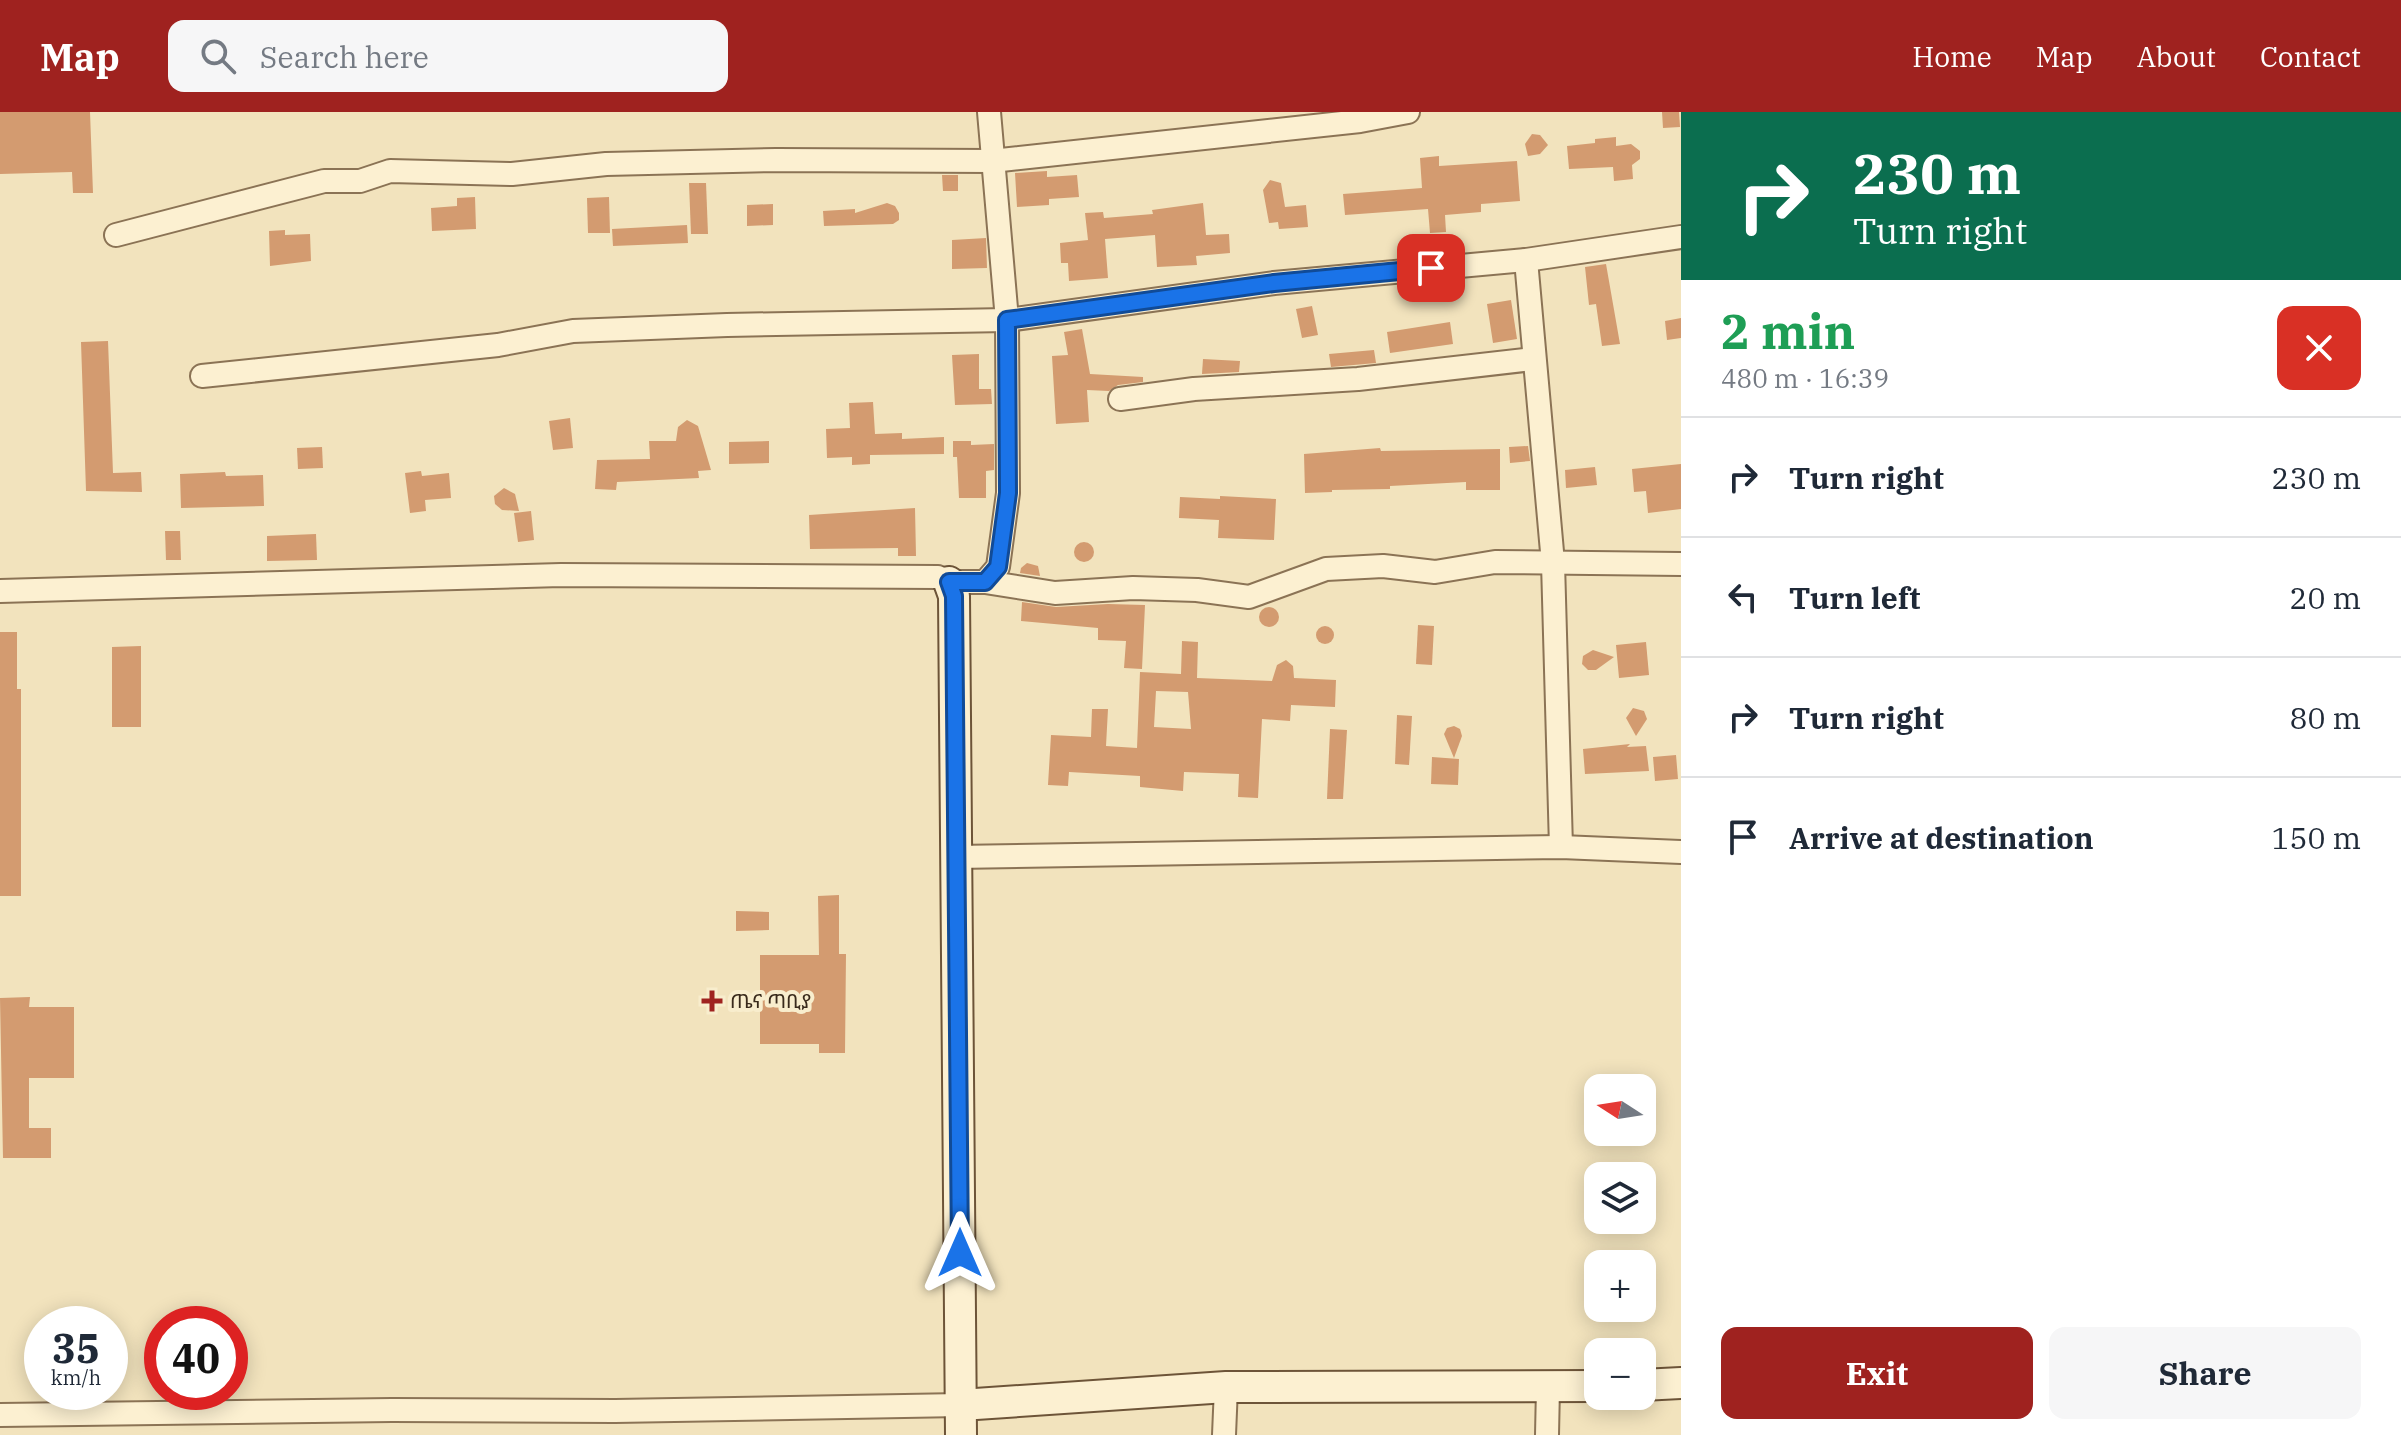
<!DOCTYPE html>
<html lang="en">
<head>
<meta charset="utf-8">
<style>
	body { margin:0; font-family:"IBM Plex Serif","Noto Sans Ethiopic",serif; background:#f6f6f7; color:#1f2937; height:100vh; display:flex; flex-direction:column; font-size:30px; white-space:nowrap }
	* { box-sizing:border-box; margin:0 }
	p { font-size:26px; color:#747a83 }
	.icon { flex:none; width:44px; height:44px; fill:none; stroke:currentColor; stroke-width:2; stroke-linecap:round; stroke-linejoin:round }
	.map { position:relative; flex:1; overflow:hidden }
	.side { display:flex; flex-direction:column; background:#fff; width:720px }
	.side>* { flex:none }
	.guide { background:#0b6e4f; color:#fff; overflow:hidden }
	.needle { width:52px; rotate:282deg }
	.fabs { position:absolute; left:1584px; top:962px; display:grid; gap:16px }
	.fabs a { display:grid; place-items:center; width:72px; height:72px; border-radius:16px; background:#fff; box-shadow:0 4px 20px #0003; font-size:40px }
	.speed { position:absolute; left:24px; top:1194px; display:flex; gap:16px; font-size:40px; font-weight:700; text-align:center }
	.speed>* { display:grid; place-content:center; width:104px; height:104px; border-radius:50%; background:#fff; box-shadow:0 4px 20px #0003; line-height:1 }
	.speed small { font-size:20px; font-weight:400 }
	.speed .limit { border:12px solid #d22; background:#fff; color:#111 }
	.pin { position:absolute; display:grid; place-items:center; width:68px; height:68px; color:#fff; margin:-34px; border-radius:16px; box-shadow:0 4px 12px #0006 }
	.me { position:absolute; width:88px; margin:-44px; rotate:0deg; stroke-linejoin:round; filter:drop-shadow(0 0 6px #0008) }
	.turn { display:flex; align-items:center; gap:28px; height:168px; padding:0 40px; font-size:36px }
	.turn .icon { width:104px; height:104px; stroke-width:2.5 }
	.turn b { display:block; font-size:56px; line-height:68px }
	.round { display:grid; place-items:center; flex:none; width:84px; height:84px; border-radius:16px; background:#f6f6f7 }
	.summary { display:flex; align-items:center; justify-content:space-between; height:136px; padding:0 40px }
	h1 { font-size:48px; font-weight:800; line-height:60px; color:#1e9e55 }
	.primary-button { display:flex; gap:16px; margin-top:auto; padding:16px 40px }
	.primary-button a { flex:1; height:92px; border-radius:16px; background:#9f221f; color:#fff; font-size:32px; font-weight:800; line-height:92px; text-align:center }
	.primary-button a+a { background:#f6f6f7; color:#1f2937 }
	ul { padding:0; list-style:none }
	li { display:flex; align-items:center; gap:24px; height:120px; padding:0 40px; border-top:2px solid #e0e1e3 }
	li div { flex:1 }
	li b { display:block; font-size:30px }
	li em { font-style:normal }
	header { display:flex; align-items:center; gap:48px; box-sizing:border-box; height:112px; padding:0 40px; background:#9f221f; color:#fff }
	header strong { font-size:38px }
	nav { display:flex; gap:44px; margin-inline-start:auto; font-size:28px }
	.search { width:560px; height:72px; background:#f6f6f7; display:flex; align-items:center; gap:20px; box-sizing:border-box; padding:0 28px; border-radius:16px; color:#747a83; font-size:30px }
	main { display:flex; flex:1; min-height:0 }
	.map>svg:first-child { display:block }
	.building { fill:#d39b70; fill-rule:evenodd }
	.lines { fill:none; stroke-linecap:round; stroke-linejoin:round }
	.street-casing { stroke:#8b7355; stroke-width:26 }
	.secondary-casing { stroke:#6d5438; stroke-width:34 }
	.street { stroke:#fcf0d1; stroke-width:22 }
	.secondary { stroke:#fcf0d1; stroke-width:30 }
	.route-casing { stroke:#114b97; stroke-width:20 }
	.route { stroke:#1a73e8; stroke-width:14 }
	.poi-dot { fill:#9f221f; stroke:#f8edcd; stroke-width:3 }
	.labels { text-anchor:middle; stroke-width:8; stroke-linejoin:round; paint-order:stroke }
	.poi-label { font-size:20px; fill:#392a1b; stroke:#f8edcd; text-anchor:start }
</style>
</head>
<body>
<header>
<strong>Map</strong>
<div class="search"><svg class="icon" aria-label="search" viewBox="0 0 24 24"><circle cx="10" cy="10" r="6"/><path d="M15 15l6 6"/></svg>Search here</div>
<nav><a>Home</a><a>Map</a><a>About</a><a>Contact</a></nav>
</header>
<main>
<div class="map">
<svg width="1681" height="1323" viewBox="0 0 1681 1323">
	<rect width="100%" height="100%" fill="#f2e3bd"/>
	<g class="building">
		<polygon points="0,0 90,0 93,81 73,81 72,60 0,62"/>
		<polygon points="1662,0 1679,0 1680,15 1663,16"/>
		<polygon points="1532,22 1540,23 1548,33 1540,42 1528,44 1525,32"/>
		<polygon points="1616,25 1616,34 1631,32 1640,39 1640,47 1632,53 1633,67 1614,69 1613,55 1569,57 1567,34 1595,31 1595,27"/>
		<polygon points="1439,44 1439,54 1517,49 1520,89 1481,92 1481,100 1445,103 1446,120 1430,121 1428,97 1345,103 1343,82 1422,76 1420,46"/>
		<polygon points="1047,59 1047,65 1077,63 1079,85 1049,87 1049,93 1017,95 1015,61"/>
		<polygon points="942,63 958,63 958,79 943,79"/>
		<polygon points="1270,68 1281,71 1285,95 1306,93 1308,115 1279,117 1278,110 1269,111 1263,78"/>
		<polygon points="689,71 706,71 708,122 691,122"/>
		<polygon points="475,85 476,117 432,119 431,96 457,94 457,86"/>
		<polygon points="609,85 610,121 588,121 587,86"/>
		<polygon points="887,91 895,94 899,101 899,108 893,112 824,114 823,99 855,97 855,101"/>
		<polygon points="1203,91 1206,123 1229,122 1230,141 1196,144 1197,153 1157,155 1155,123 1105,127 1108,166 1069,169 1068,151 1061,151 1060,131 1088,128 1085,101 1103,100 1104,106 1153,102 1152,98"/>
		<polygon points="773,92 773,113 747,114 747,93"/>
		<polygon points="687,113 688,131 613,134 612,117"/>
		<polygon points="285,118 285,123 310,122 311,149 270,154 269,119"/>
		<polygon points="986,126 987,156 952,157 952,128"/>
		<polygon points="1606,152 1620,232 1602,234 1596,192 1589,193 1585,155"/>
		<polygon points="1511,188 1517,227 1493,231 1487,192"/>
		<polygon points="1312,194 1318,223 1302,226 1296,197"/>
		<polygon points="1681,206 1681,226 1667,228 1665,209"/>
		<polygon points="1450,210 1453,232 1390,241 1387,220"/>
		<polygon points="1082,217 1090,262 1143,265 1143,270 1118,273 1109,279 1087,278 1089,310 1056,312 1052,244 1068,243 1064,220"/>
		<polygon points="108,229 113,361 141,360 142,380 86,379 81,230"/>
		<polygon points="1374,238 1376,251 1331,255 1329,242"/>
		<polygon points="979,242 979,277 991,277 992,292 955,293 952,243"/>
		<polygon points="1203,247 1240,249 1239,260 1202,262"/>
		<polygon points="873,290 875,322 902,321 902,327 944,325 944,342 870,343 870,352 852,353 852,345 827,346 826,317 850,316 849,291"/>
		<polygon points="570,306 573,336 553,338 549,309"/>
		<polygon points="687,308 698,314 711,358 698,359 699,366 617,370 616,378 595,377 597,348 650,347 649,329 676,329 678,315"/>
		<polygon points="769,329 769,351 729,352 729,330"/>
		<polygon points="953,329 971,329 971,333 994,332 994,358 986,359 986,386 959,386 957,345 953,345"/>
		<polygon points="1528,334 1530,349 1510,351 1509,335"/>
		<polygon points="322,335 323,356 298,357 297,336"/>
		<polygon points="1380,336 1381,339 1500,337 1500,378 1466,378 1466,370 1390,374 1390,377 1332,378 1332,380 1305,381 1304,342"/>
		<polygon points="1681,352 1681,397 1648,401 1646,379 1634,380 1632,357"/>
		<polygon points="1595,355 1597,373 1566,376 1565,358"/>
		<polygon points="421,359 422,364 449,361 451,386 425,388 426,399 410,401 405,361"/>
		<polygon points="225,360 226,364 263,363 264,394 181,396 180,362"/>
		<polygon points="504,376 515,382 519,399 502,398 495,392 494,384"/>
		<polygon points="1220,384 1276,387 1274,428 1218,426 1219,408 1179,406 1180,385 1220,387"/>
		<polygon points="915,396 916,444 898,444 898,436 810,437 809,403"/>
		<polygon points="531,399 534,428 518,430 514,401"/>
		<polygon points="165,419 180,419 181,448 166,448"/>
		<polygon points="316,422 317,448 267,449 267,424"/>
		<circle cx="1084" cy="440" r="10"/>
		<polygon points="1027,451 1038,454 1040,464 1020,461 1021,456"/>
		<polygon points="1022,490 1056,495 1108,492 1145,493 1142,557 1124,556 1126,529 1098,528 1098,516 1021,509"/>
		<circle cx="1269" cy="505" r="10"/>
		<polygon points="1418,513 1434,514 1432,553 1416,552"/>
		<circle cx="1325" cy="523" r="9"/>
		<polygon points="0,520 17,520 17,577 21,577 21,784 0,784"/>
		<path d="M1182 529 1198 530 1197 566 1272 569 1277 553 1286 548 1293 554 1294 566 1336 568 1335 595 1291 593 1290 609 1262 607 1258 686 1238 685 1239 662 1184 660 1183 679 1140 675V664L1069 660 1068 674 1048 673 1051 623 1091 625 1092 597H1108L1106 634 1137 636 1140 560 1181 562ZM1156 579 1188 580 1191 617 1154 615Z"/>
		<polygon points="1646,530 1649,563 1619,566 1616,533"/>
		<polygon points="141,534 141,615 112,615 112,535"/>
		<polygon points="1593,538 1614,545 1596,558 1588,558 1582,552 1583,544"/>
		<polygon points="1633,596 1644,599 1647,607 1636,624 1626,606"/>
		<polygon points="1397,603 1412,604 1409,653 1395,652"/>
		<polygon points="1454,614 1460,617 1462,624 1454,646 1444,622 1447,616"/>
		<polygon points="1330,617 1347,618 1343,687 1327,687"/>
		<polygon points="1630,632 1627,635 1646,634 1649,659 1585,662 1583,637"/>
		<polygon points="1676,643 1678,667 1655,669 1653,645"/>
		<polygon points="1432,645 1459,647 1458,673 1431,672"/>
		<polygon points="839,783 839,842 846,842 845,941 819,941 819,932 760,932 760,843 819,843 818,784"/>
		<polygon points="736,799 769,800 769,818 736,819"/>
		<polygon points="30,885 29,895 74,895 74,966 29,966 29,1016 51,1016 51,1046 3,1046 0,886"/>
	</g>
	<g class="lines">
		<defs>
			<g id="street">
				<polyline points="116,123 324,69 360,69 390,59 512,62 606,52 776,48 992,49 1360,9 1408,0"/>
				<polyline points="1526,148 1553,451 1561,735"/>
				<polyline points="202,264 498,233 573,219 727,213 1007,208 1274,171 1526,148 1681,125"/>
				<polyline points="1120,287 1194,277 1358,267 1533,247"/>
				<polyline points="985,470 1055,481 1133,476 1197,478 1249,485 1326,457 1383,454 1435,460 1495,450 1681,452"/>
				<polyline points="0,479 561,463 938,465 949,470 985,470 998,455 1008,381 1007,208 989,0"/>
				<polyline points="956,745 1561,735 1681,740"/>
				<polyline points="0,1303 392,1298 615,1299 961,1293"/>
				<polyline points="1224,1323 1226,1275"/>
				<polyline points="1547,1323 1548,1275"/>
			</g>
			<g id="secondary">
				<polyline points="949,470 954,484 961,1323"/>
				<polyline points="1642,1273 1681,1271"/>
				<polyline points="961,1293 1226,1275 1598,1274"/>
			</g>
		</defs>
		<use href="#street" class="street-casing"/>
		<use href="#secondary" class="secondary-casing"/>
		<use href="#street" class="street"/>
		<use href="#secondary" class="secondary"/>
	</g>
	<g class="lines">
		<defs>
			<polyline id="route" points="960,1141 954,484 949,470 985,470 998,455 1008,381 1007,208 1274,171 1431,156"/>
		</defs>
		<use href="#route" class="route-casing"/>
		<use href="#route" class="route"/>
	</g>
	<path class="poi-dot" d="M708 877h8v8h8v8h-8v8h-8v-8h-8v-8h8z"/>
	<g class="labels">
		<g class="poi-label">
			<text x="730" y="896">ጤና ጣቢያ</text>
		</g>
	</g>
</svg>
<div class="fabs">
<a><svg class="needle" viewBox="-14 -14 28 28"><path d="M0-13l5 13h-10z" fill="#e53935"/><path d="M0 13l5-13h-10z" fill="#747a83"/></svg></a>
<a><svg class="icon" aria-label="layers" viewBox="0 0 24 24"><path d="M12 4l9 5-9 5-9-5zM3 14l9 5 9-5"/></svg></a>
<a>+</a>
<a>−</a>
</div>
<div class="speed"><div>35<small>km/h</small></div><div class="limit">40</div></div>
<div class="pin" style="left:1431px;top:156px;background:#d93025"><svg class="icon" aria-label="arrive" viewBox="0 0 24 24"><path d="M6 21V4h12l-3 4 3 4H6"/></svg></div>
<svg class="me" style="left:960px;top:1141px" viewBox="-20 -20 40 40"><path d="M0-17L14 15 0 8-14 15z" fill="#1a73e8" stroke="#fff" stroke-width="4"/></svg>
</div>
<section class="side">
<div class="guide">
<div class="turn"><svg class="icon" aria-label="right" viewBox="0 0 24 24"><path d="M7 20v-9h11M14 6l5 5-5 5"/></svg><div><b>230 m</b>Turn right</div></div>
</div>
<div class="summary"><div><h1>2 min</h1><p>480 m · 16:39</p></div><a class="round" style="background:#d93025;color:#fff"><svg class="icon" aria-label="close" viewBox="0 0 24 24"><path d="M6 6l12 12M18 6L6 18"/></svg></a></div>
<ul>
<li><svg class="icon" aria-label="right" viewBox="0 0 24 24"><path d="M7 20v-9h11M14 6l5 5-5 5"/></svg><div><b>Turn right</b></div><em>230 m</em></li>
<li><svg class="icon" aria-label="left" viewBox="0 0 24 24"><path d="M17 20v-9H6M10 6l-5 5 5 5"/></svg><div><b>Turn left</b></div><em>20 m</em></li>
<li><svg class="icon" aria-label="right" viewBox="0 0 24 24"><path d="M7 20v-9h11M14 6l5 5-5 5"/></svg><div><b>Turn right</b></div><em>80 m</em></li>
<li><svg class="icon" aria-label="arrive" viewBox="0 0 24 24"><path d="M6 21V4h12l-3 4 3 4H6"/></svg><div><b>Arrive at destination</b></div><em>150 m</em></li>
</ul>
<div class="primary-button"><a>Exit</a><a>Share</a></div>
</section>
</main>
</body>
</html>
